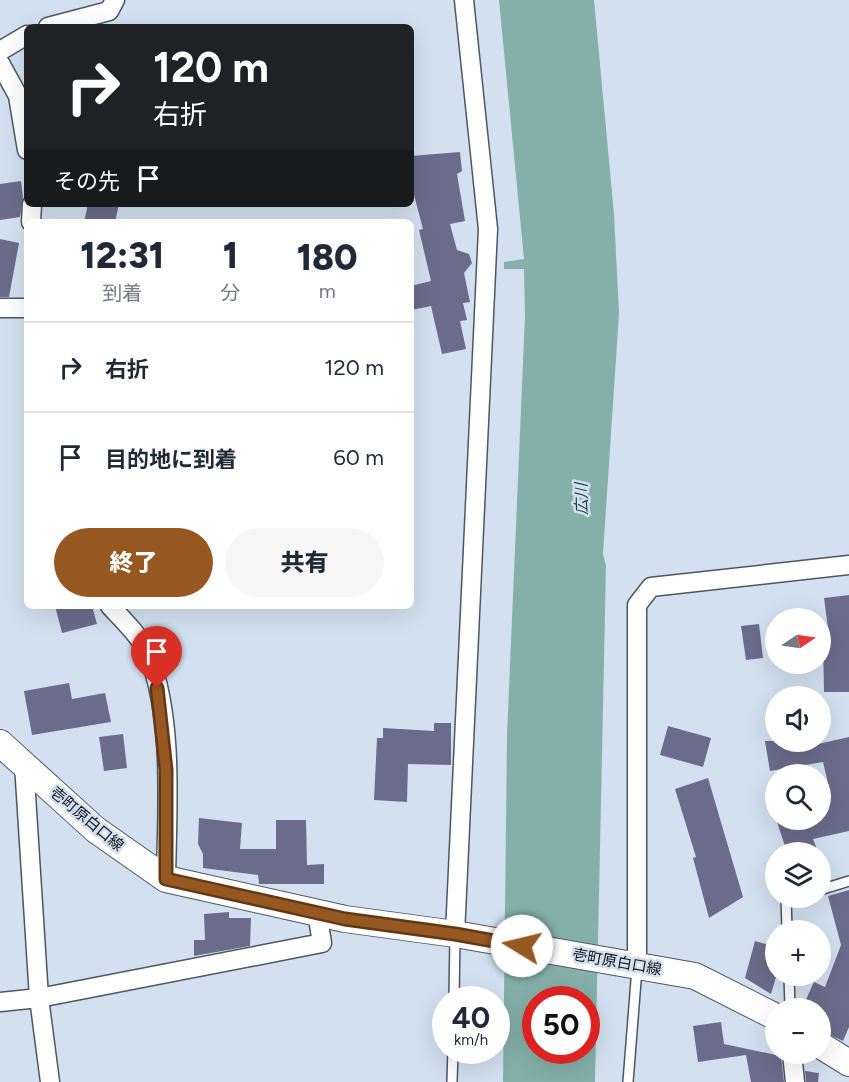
<!DOCTYPE html>
<html lang="ja">
<head>
<meta charset="utf-8">
<style>
	body { margin:0; font-family:Figtree,"Noto Sans JP",sans-serif; background:#f6f6f7; color:#1f2937; height:100vh; display:flex; flex-direction:column; font-size:22px; white-space:nowrap }
	* { box-sizing:border-box; margin:0 }
	p { font-size:20px; color:#747a83 }
	.icon { flex:none; width:33px; height:33px; fill:none; stroke:currentColor; stroke-width:2; stroke-linecap:round; stroke-linejoin:round }
	.map { position:relative; flex:1; overflow:hidden }
	.sheet { position:absolute; left:24px; top:219px; width:390px; height:390px; display:flex; flex-direction:column; background:#fff; border-radius:9px; box-shadow:0 6px 24px #0002 }
	.sheet>* { flex:none }
	.guide { position:absolute; left:24px; top:24px; width:390px; height:183px; border-radius:9px; box-shadow:0 6px 24px #0002; background:#202124; color:#fff; overflow:hidden }
	.needle { width:39px; rotate:77deg }
	.tools { position:absolute; left:765px; top:608px; display:grid; gap:12px }
	.tools a { display:grid; place-items:center; width:66px; height:66px; border-radius:50%; background:#fff; box-shadow:0 6px 24px #0002; font-size:30px }
	.speed { position:absolute; left:432px; top:986px; display:flex; gap:12px; font-size:30px; font-weight:700; text-align:center }
	.speed>* { display:grid; place-content:center; width:78px; height:78px; border-radius:50%; background:#fff; box-shadow:0 6px 24px #0002; line-height:1 }
	.speed small { font-size:15px; font-weight:400 }
	.speed .limit { border:9px solid #d22; background:#fff; color:#111 }
	.pin { position:absolute; display:grid; place-items:center; width:51px; height:51px; color:#fff; margin:-62px -26px; border-radius:50% 50% 50% 0; rotate:-45deg; box-shadow:0 0 6px #0007 }
	.pin .icon { rotate:45deg }
	.me { position:absolute; width:66px; margin:-33px; rotate:279deg; stroke-linejoin:round; filter:drop-shadow(0 0 4px #0008) }
	.turn { display:flex; align-items:center; gap:21px; height:126px; padding:0 30px; font-size:27px }
	.turn .icon { width:78px; height:78px; stroke-width:2.5 }
	.turn b { display:block; font-size:42px; line-height:51px }
	.then { display:flex; align-items:center; height:57px; padding:0 30px; background:#0003; gap:12px; font-size:22px }
	.eta { display:flex; justify-content:space-evenly; align-items:center; height:102px; text-align:center }
	.eta b { font-size:36px; font-weight:800; line-height:42px }
	.button { display:flex; gap:12px; margin-top:auto; padding:12px 30px }
	.button a { flex:1; height:69px; border-radius:36px; background:#975720; color:#fff; font-size:24px; font-weight:800; line-height:69px; text-align:center }
	.button a+a { background:#f6f6f7; color:#1f2937 }
	ul { padding:0; list-style:none }
	li { display:flex; align-items:center; gap:18px; height:90px; padding:0 30px; border-top:2px solid #e0e1e3 }
	li div { flex:1 }
	li b { display:block; font-size:22px }
	li em { font-style:normal }
	.map>svg:first-child { display:block }
	.water { fill:#84b0a9; fill-rule:evenodd }
	.building { fill:#6b6c8b }
	.lines { fill:none; stroke-linecap:round; stroke-linejoin:round }
	.lane-casing { stroke:#4b5763; stroke-width:12 }
	.street-casing { stroke:#4b5763; stroke-width:21 }
	.secondary-casing { stroke:#4b5763; stroke-width:28 }
	.lane { stroke:#fff; stroke-width:9 }
	.street { stroke:#fff; stroke-width:18 }
	.secondary { stroke:#fff; stroke-width:26 }
	.route-casing { stroke:#623915; stroke-width:15 }
	.route { stroke:#975720; stroke-width:10 }
	.labels { text-anchor:middle; stroke-width:5; stroke-linejoin:round; paint-order:stroke }
	.street-label { font-size:15px; fill:#101419; stroke:#d2e0ef }
	.water-label { font-size:16px; font-style:italic; fill:#163f3a; stroke:#d2e0ef }
</style>
</head>
<body>
<div class="map">
<svg width="849" height="1082" viewBox="0 0 849 1082">
	<rect width="100%" height="100%" fill="#d2e0ef"/>
	<path class="water" d="M499 0H594L614 214 619 313 603 554 606 566 595 1082H503L507 735 525 316 524 269H504V262L524 259ZM536 999H586V1050H536Z"/>
	<g class="building">
		<polygon points="460,152 462,171 457,174 465,221 450,224 457,250 469,254 472,263 464,273 470,302 463,303 467,320 460,321 466,349 442,354 431,306 411,310 411,286 431,281 419,230 423,229 414,195 411,196 411,156"/>
		<polygon points="21,181 23,197 20,217 0,220 0,184"/>
		<polygon points="88,204 119,204 115,222 84,222"/>
		<polygon points="0,239 19,243 9,297 0,297"/>
		<polygon points="849,595 849,692 824,692 823,644 830,644 824,598"/>
		<polygon points="55,606 92,606 97,624 62,633"/>
		<polygon points="759,624 763,658 746,660 741,626"/>
		<polygon points="69,683 72,699 105,693 111,722 32,735 24,691"/>
		<polygon points="434,723 451,723 451,765 408,764 407,802 374,800 377,738 383,738 383,728 434,731"/>
		<polygon points="668,726 711,738 703,767 660,755"/>
		<polygon points="123,734 127,768 104,771 99,737"/>
		<polygon points="849,737 849,831 813,839 818,852 787,852 776,819 820,819 820,798 831,796 823,762 770,771 765,741 804,741 805,747"/>
		<polygon points="708,778 743,897 709,918 693,858 696,857 675,789"/>
		<polygon points="199,818 242,823 240,849 276,849 276,820 306,820 307,865 324,864 324,884 259,884 258,875 203,868 203,854 198,844"/>
		<polygon points="849,890 849,1027 843,1041 820,1030 820,1008 802,1008 814,982 825,987 841,945 828,896"/>
		<polygon points="229,912 229,918 251,918 250,946 194,956 194,940 205,940 204,914"/>
		<polygon points="755,941 776,947 776,977 771,994 745,978"/>
		<polygon points="721,1022 724,1044 781,1056 784,1082 751,1082 746,1055 698,1062 693,1026"/>
		<polygon points="805,1071 819,1073 818,1082 806,1082"/>
	</g>
	<g class="lines">
		<defs>
			<g id="lane">
				<polyline points="820,890 849,881"/>
				<polyline points="786,897 787,930"/>
				<polyline points="789,975 790,1008"/>
				<polyline points="454,999 455,935"/>
				<polyline points="452,1082 453,1050"/>
				<polyline points="628,1082 637,968"/>
			</g>
			<g id="street">
				<polyline points="48,27 109,11 115,0"/>
				<polyline points="0,51 27,35"/>
				<polyline points="0,63 18,96 27,150"/>
				<polyline points="31,222 32,204"/>
				<polyline points="0,308 27,308"/>
				<path d="M110 606C123 620 142 638 149 656 174 722 167 809 166 879"/>
				<polyline points="24,764 39,998 50,1082"/>
				<polyline points="455,934 488,229 464,0"/>
				<polyline points="637,966 637,605 651,587 849,565"/>
				<polyline points="0,1002 39,998 322,943 317,912"/>
				<polyline points="792,1053 795,1082"/>
			</g>
			<g id="secondary">
				<polyline points="0,743 96,830 166,879 345,919 455,934 695,976 776,1017"/>
				<polyline points="820,1045 849,1063"/>
			</g>
		</defs>
		<use href="#lane" class="lane-casing"/>
		<use href="#street" class="street-casing"/>
		<use href="#secondary" class="secondary-casing"/>
		<use href="#lane" class="lane"/>
		<use href="#street" class="street"/>
		<use href="#secondary" class="secondary"/>
	</g>
	<g class="lines">
		<defs>
			<polyline id="route" points="157,688 166,770 166,879 345,919 455,934 522,946"/>
		</defs>
		<use href="#route" class="route-casing"/>
		<use href="#route" class="route"/>
	</g>
	<g class="labels">
		<g class="street-label">
			<text transform="translate(87 819) rotate(40)" y="5">壱町原白口線</text>
			<text transform="translate(617 962) rotate(10)" y="5">壱町原白口線</text>
		</g>
		<g class="water-label">
			<text transform="translate(581 499) rotate(-91)" y="6">広川</text>
		</g>
	</g>
</svg>
<div class="tools">
<a><svg class="needle" viewBox="-14 -14 28 28"><path d="M0-13l5 13h-10z" fill="#e53935"/><path d="M0 13l5-13h-10z" fill="#747a83"/></svg></a>
<a><svg class="icon" aria-label="sound" viewBox="0 0 24 24"><path d="M4 9h4l5-4v14l-5-4H4zM17 9q2 3 0 6"/></svg></a>
<a><svg class="icon" aria-label="search" viewBox="0 0 24 24"><circle cx="10" cy="10" r="6"/><path d="M15 15l6 6"/></svg></a>
<a><svg class="icon" aria-label="layers" viewBox="0 0 24 24"><path d="M12 4l9 5-9 5-9-5zM3 14l9 5 9-5"/></svg></a>
<a>+</a>
<a>−</a>
</div>
<div class="speed"><div>40<small>km/h</small></div><div class="limit">50</div></div>
<div class="pin" style="left:157px;top:688px;background:#d93025"><svg class="icon" aria-label="arrive" viewBox="0 0 24 24"><path d="M6 21V4h12l-3 4 3 4H6"/></svg></div>
<svg class="me" style="left:522px;top:946px" viewBox="-20 -20 40 40"><circle r="19" fill="#fff"/><path d="M0-13L10 11 0 6-10 11z" fill="#975720"/></svg>
<div class="guide">
<div class="turn"><svg class="icon" aria-label="right" viewBox="0 0 24 24"><path d="M7 20v-9h11M14 6l5 5-5 5"/></svg><div><b>120 m</b>右折</div></div>
<div class="then">その先<svg class="icon" aria-label="arrive" viewBox="0 0 24 24"><path d="M6 21V4h12l-3 4 3 4H6"/></svg></div>
</div>
<section class="sheet">
<div class="eta">
<div><b>12:31</b><p>到着</p></div>
<div><b>1</b><p>分</p></div>
<div><b>180</b><p>m</p></div>
</div>
<ul>
<li><svg class="icon" aria-label="right" viewBox="0 0 24 24"><path d="M7 20v-9h11M14 6l5 5-5 5"/></svg><div><b>右折</b></div><em>120 m</em></li>
<li><svg class="icon" aria-label="arrive" viewBox="0 0 24 24"><path d="M6 21V4h12l-3 4 3 4H6"/></svg><div><b>目的地に到着</b></div><em>60 m</em></li>
</ul>
<div class="button"><a>終了</a><a>共有</a></div>
</section>
</div>
</body>
</html>
